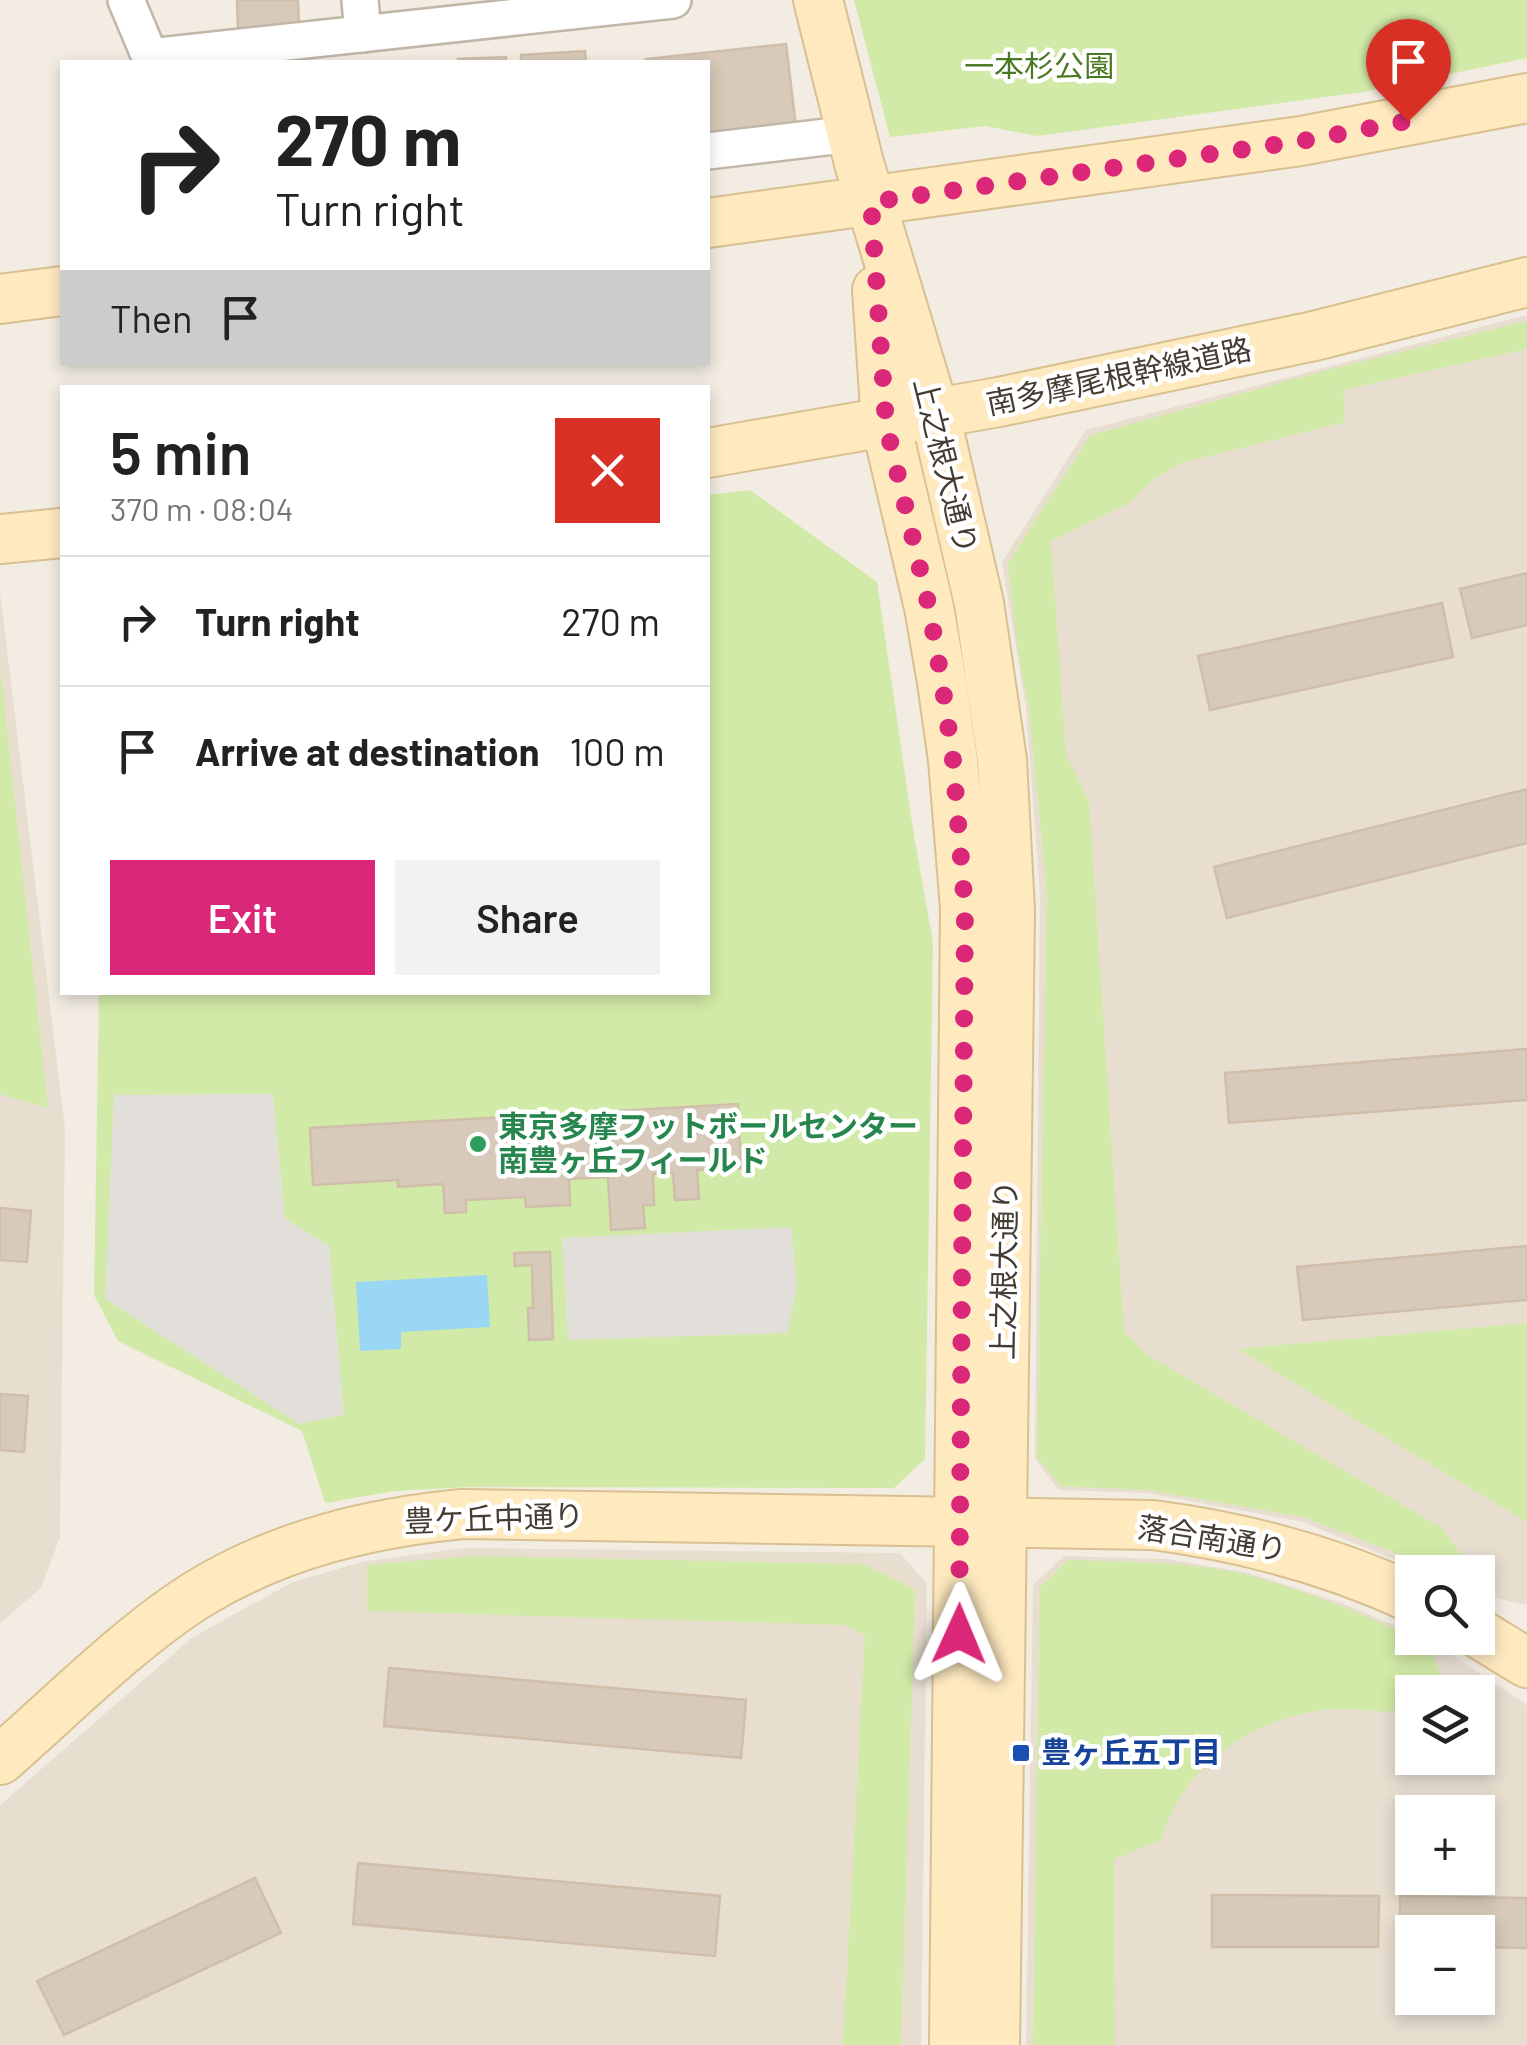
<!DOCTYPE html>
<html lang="en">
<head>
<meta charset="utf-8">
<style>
	body { margin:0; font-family:Barlow,"Noto Sans JP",sans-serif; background:#f2f2f2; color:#222; height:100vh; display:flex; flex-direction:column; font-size:38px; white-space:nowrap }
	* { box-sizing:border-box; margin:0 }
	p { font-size:32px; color:#767676 }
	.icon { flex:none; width:55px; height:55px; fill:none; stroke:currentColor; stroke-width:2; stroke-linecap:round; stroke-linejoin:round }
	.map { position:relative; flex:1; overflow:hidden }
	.details { position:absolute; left:60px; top:385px; width:650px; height:610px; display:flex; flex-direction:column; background:#fff; border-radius:0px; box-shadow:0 5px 15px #0003 }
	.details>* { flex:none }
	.banner { position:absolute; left:60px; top:60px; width:650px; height:305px; border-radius:0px; box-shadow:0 5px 15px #0003; background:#fff; color:#222; overflow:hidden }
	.fabs { position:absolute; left:1395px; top:1555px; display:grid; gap:20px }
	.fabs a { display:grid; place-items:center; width:100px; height:100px; border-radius:0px; background:#fff; box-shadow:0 5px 15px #0003; font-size:50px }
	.pin { position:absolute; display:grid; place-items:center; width:85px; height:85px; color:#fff; margin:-102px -42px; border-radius:50% 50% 50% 0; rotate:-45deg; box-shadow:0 0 10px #0007 }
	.pin .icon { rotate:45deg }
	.me { position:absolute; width:110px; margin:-55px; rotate:1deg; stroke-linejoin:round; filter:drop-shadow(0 0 8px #0008) }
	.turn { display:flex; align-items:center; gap:35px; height:210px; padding:0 50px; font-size:45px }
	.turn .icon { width:130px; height:130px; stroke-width:2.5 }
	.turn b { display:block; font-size:70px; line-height:85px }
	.then { display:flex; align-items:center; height:95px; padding:0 50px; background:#0003; gap:20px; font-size:38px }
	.round { display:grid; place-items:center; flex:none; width:105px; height:105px; border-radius:0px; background:#f2f2f2 }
	.overview { display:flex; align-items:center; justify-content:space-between; height:170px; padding:0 50px }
	h1 { font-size:60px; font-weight:600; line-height:75px }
	.button { display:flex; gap:20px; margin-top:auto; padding:20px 50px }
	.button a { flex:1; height:115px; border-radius:0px; background:#db2777; color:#fff; font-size:40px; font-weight:600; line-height:115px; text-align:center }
	.button a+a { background:#f2f2f2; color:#222 }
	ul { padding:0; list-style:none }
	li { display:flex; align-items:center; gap:30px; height:130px; padding:0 50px; border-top:2px solid #e0e0e0 }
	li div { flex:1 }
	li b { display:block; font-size:38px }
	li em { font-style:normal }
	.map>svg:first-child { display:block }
	.residential { fill:#e7ded0; fill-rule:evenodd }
	.green { fill:#d2eaa7 }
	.parking { fill:#e2dfdb }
	.water { fill:#99d7f5 }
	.building { fill:#d8caba; stroke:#d0beaa; stroke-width:2.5 }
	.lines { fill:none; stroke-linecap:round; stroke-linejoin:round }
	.street-casing { stroke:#c1b6a7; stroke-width:40 }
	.secondary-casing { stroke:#d9c090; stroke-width:52 }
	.street { stroke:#fff; stroke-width:35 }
	.secondary { stroke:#ffeac0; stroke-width:48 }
	.route { stroke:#db2777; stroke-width:18; stroke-dasharray:0 32.4 }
	.leisure-dot { fill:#2e9e5b; stroke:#fff; stroke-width:4 }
	.transit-dot { fill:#1a4fb4; stroke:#fff; stroke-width:4 }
	.labels { text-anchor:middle; stroke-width:9; stroke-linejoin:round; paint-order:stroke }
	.park-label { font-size:30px; fill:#4a7923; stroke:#fff }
	.street-label { font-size:30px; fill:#443c32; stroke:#fff }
	.leisure-label { font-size:30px; font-weight:bold; fill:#27864d; stroke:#fff; text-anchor:start }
	.transit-label { font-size:30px; font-weight:bold; fill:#164399; stroke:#fff; text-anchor:start }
</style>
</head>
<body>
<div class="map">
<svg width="1527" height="2045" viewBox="0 0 1527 2045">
	<rect width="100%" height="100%" fill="#f2ece2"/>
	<g class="residential">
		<polygon points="1527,315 1527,1323 1239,1349 1527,1522 1527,1605 1478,1594 1478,1572 1424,1572 1303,1522 1147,1493 1058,1490 1035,1458 1040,895 1026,708 1002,562 1086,430"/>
		<polygon points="0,592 65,1129 60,1537 41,1588 0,1623"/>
		<polygon points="465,1548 900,1553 927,1584 921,2045 0,2045 0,1805 193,1637 291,1583 361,1562"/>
		<path d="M1064 1556 1166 1559 1249 1573 1342 1603 1412 1633V1638L1432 1642 1527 1705V2045H1026L1033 1585ZM1412 1692H1478V1758H1412ZM1412 1812H1478V1878H1412ZM1412 1932H1478V1998H1412Z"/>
	</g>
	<g class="green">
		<polygon points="854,0 1527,0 1527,58 1363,92 1037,136 985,126 890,137"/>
		<polygon points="1527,321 1527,349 1343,390 1345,422 1181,463 1152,480 1129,503 1051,541 1066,754 1089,801 1124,1332 1146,1354 1442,1528 1470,1567 1458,1572 1444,1572 1304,1517 1147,1490 1061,1486 1037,1457 1047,893 1029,708 1017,646 1008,563 1091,435 1327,370"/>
		<polygon points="750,490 877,582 914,836 933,942 925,1459 894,1488 470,1487 395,1491 325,1503 302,1431 118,1341 94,1295 99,993 708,992 708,495"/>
		<polygon points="0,666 48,1108 0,1094"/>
		<polygon points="1527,1323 1527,1522 1238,1349"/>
		<polygon points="474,1556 863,1564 915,1589 901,2045 843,2045 865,1635 844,1625 367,1611 367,1565"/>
		<path d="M1068 1560C1129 1562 1192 1561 1251 1576 1312 1592 1372 1619 1429 1644L1441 1676 1428 1692H1412L1411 1711C1388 1714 1366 1709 1342 1709 1261 1711 1184 1761 1161 1840L1114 1859 1115 2045H1033L1040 1587Z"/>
	</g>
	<g class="parking">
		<polygon points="273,1094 285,1218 329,1246 344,1415 299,1424 105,1299 114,1095"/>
		<polygon points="791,1227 797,1287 787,1333 568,1340 562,1238"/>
	</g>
	<polygon class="water" points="487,1275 490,1327 401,1332 401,1349 360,1351 356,1282"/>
	<g class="building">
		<polygon points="237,0 298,0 299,26 238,29"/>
		<polygon points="786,44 796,127 708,138 708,62 646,62 646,59"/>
		<polygon points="585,51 586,62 521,62 521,55"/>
		<polygon points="506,57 506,62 459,62 458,59"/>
		<polygon points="1527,573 1527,625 1472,638 1460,589"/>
		<polygon points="1442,603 1453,657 1210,710 1198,656"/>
		<polygon points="1527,789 1527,843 1227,918 1214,867"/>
		<polygon points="1527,1049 1527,1100 1229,1123 1225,1073"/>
		<polygon points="738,1104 741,1168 697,1170 699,1199 675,1200 673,1173 653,1174 654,1205 643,1205 645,1228 611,1230 608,1177 569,1179 570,1205 526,1207 525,1197 466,1200 466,1212 445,1213 443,1184 398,1187 398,1180 313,1185 310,1128"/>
		<polygon points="0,1208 31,1211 27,1262 0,1260"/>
		<polygon points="1527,1246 1527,1300 1303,1320 1297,1267"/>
		<polygon points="550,1252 553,1339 529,1340 528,1308 533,1308 532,1265 515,1266 514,1253"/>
		<polygon points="0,1394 28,1396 24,1452 0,1450"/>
		<polygon points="389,1668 746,1700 741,1758 384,1726"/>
		<polygon points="358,1863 720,1896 715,1956 353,1924"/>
		<polygon points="255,1878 281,1933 64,2035 37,1981"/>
		<polygon points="1212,1895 1379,1896 1378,1947 1212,1947"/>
		<polygon points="1400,1896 1527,1898 1527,1948 1478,1947 1478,1932 1412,1932 1412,1946 1400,1946"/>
	</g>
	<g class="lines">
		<defs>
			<g id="street">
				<polyline points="126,0 150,57 673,0"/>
				<polyline points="360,0 363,34"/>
				<polyline points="708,151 851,134"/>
			</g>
			<g id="secondary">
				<polyline points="818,0 859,163 935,414 979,603 1002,760 1010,911 995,2045"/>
				<polyline points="708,223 1301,141 1527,98"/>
				<polyline points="877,290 886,424 929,607 942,682 953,760 965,908 954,2045"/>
				<polyline points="0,299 62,291"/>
				<polyline points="708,453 999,402 1314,336 1527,282"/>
				<polyline points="0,539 62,533"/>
				<polyline points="1478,1633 1527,1663"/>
				<path d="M0 1760C62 1706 132 1635 200 1593 281 1544 370 1523 462 1514L1153 1525C1244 1537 1328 1559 1412 1598"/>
			</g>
		</defs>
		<use href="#street" class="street-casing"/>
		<use href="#secondary" class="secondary-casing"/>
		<use href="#street" class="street"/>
		<use href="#secondary" class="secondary"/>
	</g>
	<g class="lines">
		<polyline class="route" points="959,1634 965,908 953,760 942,682 929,607 886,424 871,202 1302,141 1408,121"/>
	</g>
	<circle class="leisure-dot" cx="478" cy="1144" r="10"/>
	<rect class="transit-dot" x="1011" y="1743" width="20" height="20" rx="5"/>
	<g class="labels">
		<g class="park-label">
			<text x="1039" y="77">一本杉公園</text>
		</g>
		<g class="street-label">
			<text transform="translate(1119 377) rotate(-12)" y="10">南多摩尾根幹線道路</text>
			<text transform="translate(945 466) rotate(76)" y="10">上之根大通り</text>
			<text transform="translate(1005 1270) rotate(-89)" y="10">上之根大通り</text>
			<text transform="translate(494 1519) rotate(-2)" y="10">豊ケ丘中通り</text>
			<text transform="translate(1212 1539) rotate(9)" y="10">落合南通り</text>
		</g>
		<g class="leisure-label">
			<text x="498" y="1137">東京多摩フットボールセンター<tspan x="498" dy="34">南豊ヶ丘フィールド</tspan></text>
		</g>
		<g class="transit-label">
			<text x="1041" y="1763">豊ヶ丘五丁目</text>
		</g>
	</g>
</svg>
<div class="fabs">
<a><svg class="icon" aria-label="search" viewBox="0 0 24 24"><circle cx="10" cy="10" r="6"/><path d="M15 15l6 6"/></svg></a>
<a><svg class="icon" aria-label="layers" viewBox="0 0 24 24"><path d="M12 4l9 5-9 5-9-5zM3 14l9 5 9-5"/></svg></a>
<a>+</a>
<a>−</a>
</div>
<div class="pin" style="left:1408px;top:121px;background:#d93025"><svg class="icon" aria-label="arrive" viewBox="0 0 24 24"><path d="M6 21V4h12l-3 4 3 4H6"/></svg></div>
<svg class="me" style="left:959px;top:1634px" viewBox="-20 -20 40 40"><path d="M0-17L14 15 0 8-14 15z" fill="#db2777" stroke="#fff" stroke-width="4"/></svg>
<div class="banner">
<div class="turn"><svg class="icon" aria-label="right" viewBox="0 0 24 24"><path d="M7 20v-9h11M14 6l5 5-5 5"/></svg><div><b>270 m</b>Turn right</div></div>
<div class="then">Then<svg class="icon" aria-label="arrive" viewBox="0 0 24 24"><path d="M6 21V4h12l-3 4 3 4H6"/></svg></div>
</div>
<section class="details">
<div class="overview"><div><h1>5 min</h1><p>370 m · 08:04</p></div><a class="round" style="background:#d93025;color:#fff"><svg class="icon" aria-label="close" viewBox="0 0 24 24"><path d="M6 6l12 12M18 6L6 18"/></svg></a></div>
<ul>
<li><svg class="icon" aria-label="right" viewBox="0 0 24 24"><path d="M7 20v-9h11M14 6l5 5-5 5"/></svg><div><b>Turn right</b></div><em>270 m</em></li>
<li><svg class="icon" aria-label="arrive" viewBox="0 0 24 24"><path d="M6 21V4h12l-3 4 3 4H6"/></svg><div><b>Arrive at destination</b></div><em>100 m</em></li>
</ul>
<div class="button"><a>Exit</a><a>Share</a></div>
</section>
</div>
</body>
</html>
